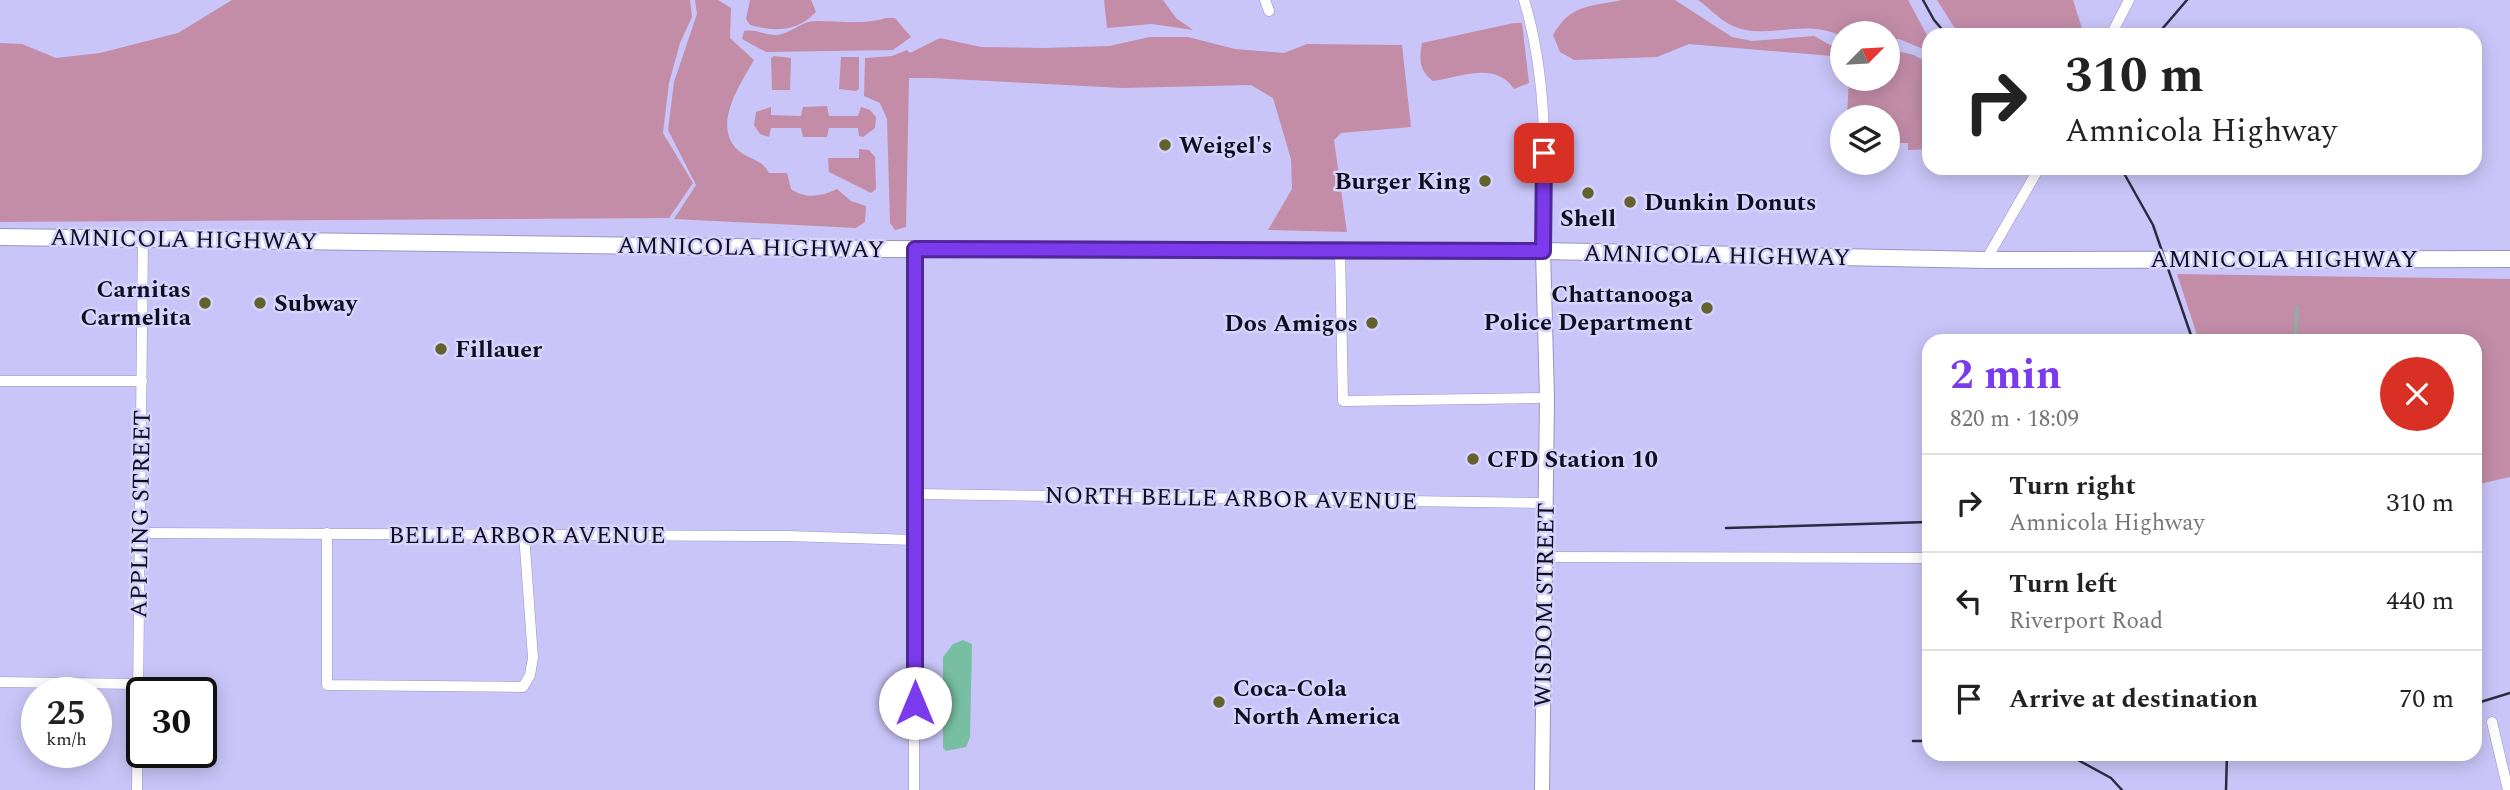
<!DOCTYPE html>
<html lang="en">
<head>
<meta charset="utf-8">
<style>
	body { margin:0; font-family:Spectral,serif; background:#f6f6f6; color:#222; height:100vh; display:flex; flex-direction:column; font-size:26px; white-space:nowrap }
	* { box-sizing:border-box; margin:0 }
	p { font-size:23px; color:#767676 }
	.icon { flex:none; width:38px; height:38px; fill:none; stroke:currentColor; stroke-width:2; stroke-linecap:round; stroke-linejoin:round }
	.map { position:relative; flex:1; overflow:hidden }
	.sheet { position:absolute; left:1922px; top:334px; width:560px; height:427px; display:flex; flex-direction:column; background:#fff; border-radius:21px; box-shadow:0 4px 18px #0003 }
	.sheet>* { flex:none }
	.guide { position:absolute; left:1922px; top:28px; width:560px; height:147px; border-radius:21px; box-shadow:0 4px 18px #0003; background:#fff; color:#222; overflow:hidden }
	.needle { width:46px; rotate:66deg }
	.buttons { position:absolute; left:1830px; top:21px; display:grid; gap:14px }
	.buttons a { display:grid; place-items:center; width:70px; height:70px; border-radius:50%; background:#fff; box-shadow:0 4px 18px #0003; font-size:35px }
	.speed { position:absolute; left:21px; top:677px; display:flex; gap:14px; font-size:35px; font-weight:700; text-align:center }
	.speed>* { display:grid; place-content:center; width:91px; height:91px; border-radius:50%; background:#fff; box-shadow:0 4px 18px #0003; line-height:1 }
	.speed small { font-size:18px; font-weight:400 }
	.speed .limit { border:4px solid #111; border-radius:10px; background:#fff; color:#111 }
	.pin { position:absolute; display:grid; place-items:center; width:60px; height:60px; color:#fff; margin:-30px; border-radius:14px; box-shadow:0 4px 10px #0006 }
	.me { position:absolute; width:77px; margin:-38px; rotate:0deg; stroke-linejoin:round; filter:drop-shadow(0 0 5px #0008) }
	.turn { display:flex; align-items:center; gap:24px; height:147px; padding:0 28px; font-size:32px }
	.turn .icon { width:91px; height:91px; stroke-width:2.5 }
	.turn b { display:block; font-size:49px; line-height:60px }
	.round { display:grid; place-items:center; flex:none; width:74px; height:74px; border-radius:37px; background:#f6f6f6 }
	.overview { display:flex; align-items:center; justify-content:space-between; height:119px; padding:0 28px }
	h1 { font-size:42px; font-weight:700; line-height:52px; color:#7c3aed }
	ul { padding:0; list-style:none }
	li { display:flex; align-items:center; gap:21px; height:98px; padding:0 28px; border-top:2px solid #e0e0e0 }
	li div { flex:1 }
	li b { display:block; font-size:26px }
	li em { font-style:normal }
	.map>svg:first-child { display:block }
	.green { fill:#c38da8 }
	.water { fill:#77bea3 }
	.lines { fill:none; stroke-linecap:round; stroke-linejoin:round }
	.stream { stroke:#77bea3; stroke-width:2.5 }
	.street-casing { stroke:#9895c5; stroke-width:11 }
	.secondary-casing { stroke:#9895c5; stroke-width:16 }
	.primary-casing { stroke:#9895c5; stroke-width:18 }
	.street { stroke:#fff; stroke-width:10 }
	.secondary { stroke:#fff; stroke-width:14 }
	.primary { stroke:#fff; stroke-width:16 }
	.rail { stroke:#2d2b42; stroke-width:2.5 }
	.route-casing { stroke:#51269a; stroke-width:18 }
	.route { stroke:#7c3aed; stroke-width:12 }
	.poi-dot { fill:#63622f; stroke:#d6d4fd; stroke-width:2.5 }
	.labels { text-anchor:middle; stroke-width:5; stroke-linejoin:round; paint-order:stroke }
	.poi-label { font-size:24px; font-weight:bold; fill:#0f0d1e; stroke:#d6d4fd; text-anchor:start }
	.street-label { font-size:24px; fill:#0f0d1e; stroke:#d6d4fd }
</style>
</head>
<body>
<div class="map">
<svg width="2510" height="790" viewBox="0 0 2510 790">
	<rect width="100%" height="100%" fill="#c9c5f8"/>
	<g class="green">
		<polygon points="232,0 690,0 692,17 680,43 669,83 663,133 693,183 669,218 0,222 0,43 22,44 56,58 100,53 178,33"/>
		<path d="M695 0H718L731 8 730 38 754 60C742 82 710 126 739 151 750 160 762 159 769 173H787L791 189C805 199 821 197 837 189L851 201 866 206 865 222 856 228 674 219 696 185 668 130 674 82 697 14Z"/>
		<path d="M750 0H811L816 12C797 32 775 32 750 25L746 19Z"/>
		<polygon points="1104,0 1163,0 1176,18 1193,30 1152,24 1107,28"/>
		<path d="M1622 0H1675L1732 37 1752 41 1814 36 1843 52 1832 56 1689 44 1657 57 1574 60 1560 52 1553 35C1571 4 1588 7 1622 0Z"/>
		<path d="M1698 0H1908L1928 37V51L1899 39H1888V33H1843V37C1804 16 1764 43 1729 24 1718 18 1708 7 1698 0Z"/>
		<polygon points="1937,0 2073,0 2084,35 1959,35"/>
		<path d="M886 18H895L911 37 893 50 766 52 742 39 744 31C755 29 765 35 776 35 791 34 801 21 816 21 838 21 865 25 886 18Z"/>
		<path d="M1514 23H1522L1529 83 1514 89C1495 61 1462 77 1433 81 1419 71 1419 59 1422 43Z"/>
		<polygon points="1150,37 1188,37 1235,49 1284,53 1307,44 1402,45 1411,127 1341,133 1334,140 1347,232 1268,230 1292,189 1291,159 1273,98 1251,85 1123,88 932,78 909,78 906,227 895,230 890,223 887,119 880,103 864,96 865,58 892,56 907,50 910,53 940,38 981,47 1044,48 1109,46"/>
		<polygon points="1888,49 1914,55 1928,63 1928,149 1908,150 1908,143 1897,143 1895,156 1888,156 1888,117 1847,117 1849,79 1888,79"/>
		<polygon points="774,56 791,58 790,90 772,90 771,58"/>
		<polygon points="841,57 859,57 859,89 856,91 839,89"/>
		<polygon points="827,106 829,116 858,116 861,107 870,110 876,117 875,128 863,137 859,136 858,128 829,128 827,137 803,137 801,128 771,128 769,137 760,134 754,125 756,112 771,107 771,115 801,116 803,107"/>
		<polygon points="859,149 869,150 875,157 876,189 871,193 829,172 828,158 859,158"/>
		<polygon points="2177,274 2510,279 2510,477 2475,485 2474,341 2199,341"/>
	</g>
	<polygon class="water" points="963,640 972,644 970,737 966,747 946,751 943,748 943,657 953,644"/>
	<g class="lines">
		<polyline class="stream" points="2295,341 2297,307"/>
		<defs>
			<g id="street">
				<polyline points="1265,0 1269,11"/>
				<path d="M1524 0C1549 81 1545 168 1543 251"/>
				<polyline points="2111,35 2129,0"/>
				<polyline points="1340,250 1343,401 1547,398"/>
				<polyline points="1986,260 2039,168"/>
				<polyline points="0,381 142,381"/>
				<polyline points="917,494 1545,503"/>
				<polyline points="140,533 788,536 914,540"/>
				<polyline points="327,533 327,685 523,687 530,675 533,658 524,534"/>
				<polyline points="1544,557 1928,558"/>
				<polyline points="0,682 137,684"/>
				<polyline points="2492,722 2508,790"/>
				<polyline points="137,790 143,238"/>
				<polyline points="914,790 914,540 917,494 915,249"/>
			</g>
			<polyline id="secondary" points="1542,790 1547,398 1543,251"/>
			<polyline id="primary" points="0,237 879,249 1543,251 1986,260 2510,259"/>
		</defs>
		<use href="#street" class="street-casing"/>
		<use href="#secondary" class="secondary-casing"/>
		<use href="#primary" class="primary-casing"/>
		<use href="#street" class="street"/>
		<use href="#secondary" class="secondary"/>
		<use href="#primary" class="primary"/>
		<g class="rail">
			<polyline points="1923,0 1934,20 1947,35"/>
			<polyline points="2157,35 2187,0"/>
			<polyline points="2121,168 2153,225 2193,341"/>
			<polyline points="1726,528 1928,522"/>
			<polyline points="2474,704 2510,693"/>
			<polyline points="1913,741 1928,741"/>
			<polyline points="2067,754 2111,778 2122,790"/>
			<polyline points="2226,790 2227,754"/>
		</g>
	</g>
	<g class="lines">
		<defs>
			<polyline id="route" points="915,703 915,249 1543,251 1544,153"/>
		</defs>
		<use href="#route" class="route-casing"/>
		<use href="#route" class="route"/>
	</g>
	<g class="poi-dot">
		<circle cx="1165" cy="145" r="7"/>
		<circle cx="1485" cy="181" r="7"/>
		<circle cx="1588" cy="193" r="7"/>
		<circle cx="1630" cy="202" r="7"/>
		<circle cx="205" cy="303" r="7"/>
		<circle cx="260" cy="303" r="7"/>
		<circle cx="1707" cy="308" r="7"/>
		<circle cx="1372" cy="323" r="7"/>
		<circle cx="441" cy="349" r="7"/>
		<circle cx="1473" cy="459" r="7"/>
		<circle cx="1219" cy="702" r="7"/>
	</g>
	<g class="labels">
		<g class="poi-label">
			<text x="1179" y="153">Weigel's</text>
			<text x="1471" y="189" text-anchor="end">Burger King</text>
			<text x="1644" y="210">Dunkin Donuts</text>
			<text x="1588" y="226" text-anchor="middle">Shell</text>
			<text x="191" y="297" text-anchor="end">Carnitas<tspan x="191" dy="28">Carmelita</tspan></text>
			<text x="1693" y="302" text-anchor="end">Chattanooga<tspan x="1693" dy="28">Police Department</tspan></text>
			<text x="274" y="311">Subway</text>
			<text x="1358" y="331" text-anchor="end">Dos Amigos</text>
			<text x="455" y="357">Fillauer</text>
			<text x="1487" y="467">CFD Station 10</text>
			<text x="1233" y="696">Coca-Cola<tspan x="1233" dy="28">North America</tspan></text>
		</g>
		<g class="street-label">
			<text transform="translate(184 239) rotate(1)" y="8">AMNICOLA HIGHWAY</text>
			<text transform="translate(751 247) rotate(1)" y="8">AMNICOLA HIGHWAY</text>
			<text transform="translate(1717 255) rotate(1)" y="8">AMNICOLA HIGHWAY</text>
			<text x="2284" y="267">AMNICOLA HIGHWAY</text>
			<text transform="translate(1231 498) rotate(1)" y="8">NORTH BELLE ARBOR AVENUE</text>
			<text transform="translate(140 514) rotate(-89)" y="8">APPLING STREET</text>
			<text x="527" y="543">BELLE ARBOR AVENUE</text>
			<text transform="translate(1544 605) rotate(-89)" y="8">WISDOM STREET</text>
		</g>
	</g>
</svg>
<div class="buttons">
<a><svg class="needle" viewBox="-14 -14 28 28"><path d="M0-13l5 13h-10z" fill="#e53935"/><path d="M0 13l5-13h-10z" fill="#767676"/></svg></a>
<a><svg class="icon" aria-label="layers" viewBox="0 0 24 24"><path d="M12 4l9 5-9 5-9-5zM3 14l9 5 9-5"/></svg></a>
</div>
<div class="speed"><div>25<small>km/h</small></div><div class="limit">30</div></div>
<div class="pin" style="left:1544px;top:153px;background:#d93025"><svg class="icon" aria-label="arrive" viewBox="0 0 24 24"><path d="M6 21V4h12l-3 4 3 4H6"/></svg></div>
<svg class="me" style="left:915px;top:703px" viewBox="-20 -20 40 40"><circle r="19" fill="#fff"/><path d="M0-13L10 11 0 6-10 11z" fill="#7c3aed"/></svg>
<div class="guide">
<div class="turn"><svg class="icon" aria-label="right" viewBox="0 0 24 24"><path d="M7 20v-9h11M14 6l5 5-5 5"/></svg><div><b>310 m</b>Amnicola Highway</div></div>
</div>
<section class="sheet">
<div class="overview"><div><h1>2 min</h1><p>820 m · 18:09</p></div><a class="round" style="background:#d93025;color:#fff"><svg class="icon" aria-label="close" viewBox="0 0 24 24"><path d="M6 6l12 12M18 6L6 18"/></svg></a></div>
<ul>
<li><svg class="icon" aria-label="right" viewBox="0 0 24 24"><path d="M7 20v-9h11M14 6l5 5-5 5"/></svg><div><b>Turn right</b><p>Amnicola Highway</p></div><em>310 m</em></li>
<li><svg class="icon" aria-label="left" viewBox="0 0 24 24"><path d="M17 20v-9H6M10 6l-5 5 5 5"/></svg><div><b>Turn left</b><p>Riverport Road</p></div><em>440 m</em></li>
<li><svg class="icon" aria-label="arrive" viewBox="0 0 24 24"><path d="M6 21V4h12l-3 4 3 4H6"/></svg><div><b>Arrive at destination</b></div><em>70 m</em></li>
</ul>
</section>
</div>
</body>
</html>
